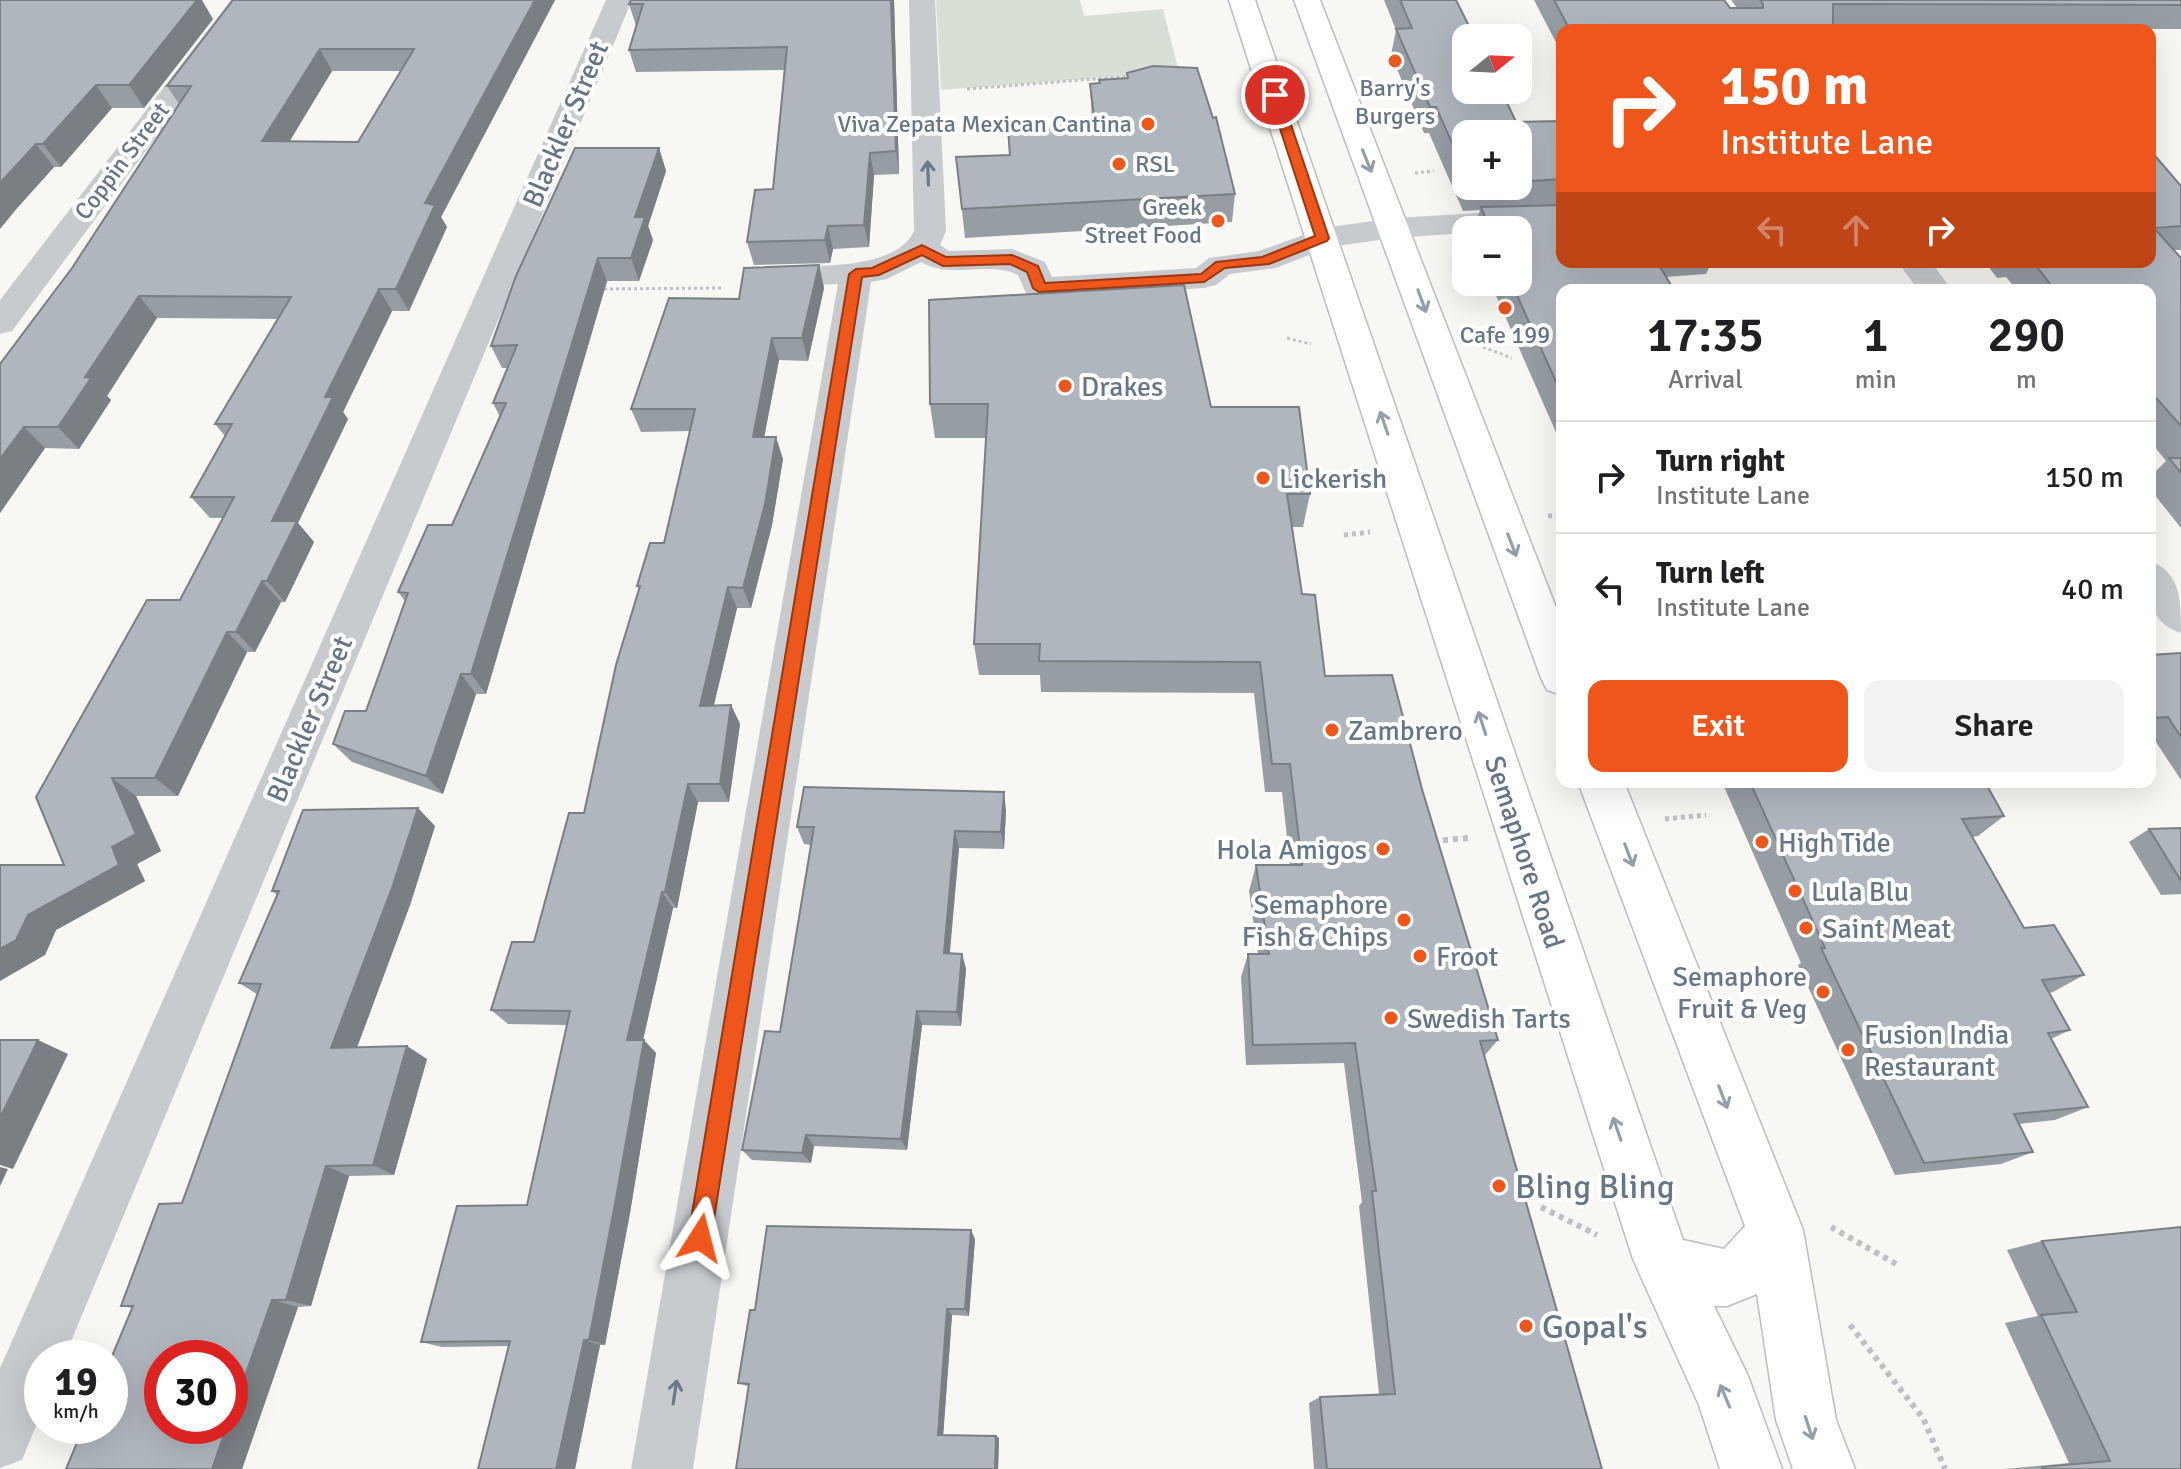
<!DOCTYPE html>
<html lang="en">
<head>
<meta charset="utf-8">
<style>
	body { margin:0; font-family:Signika,sans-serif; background:#f2f2f2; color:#202124; height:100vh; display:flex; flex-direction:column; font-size:30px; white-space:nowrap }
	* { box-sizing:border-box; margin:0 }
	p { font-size:26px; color:#757577 }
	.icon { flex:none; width:44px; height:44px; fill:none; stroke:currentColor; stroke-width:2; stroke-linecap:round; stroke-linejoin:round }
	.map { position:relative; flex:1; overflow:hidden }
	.panel { position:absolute; left:1556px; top:284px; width:600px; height:504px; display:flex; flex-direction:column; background:#fff; border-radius:16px; box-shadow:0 8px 32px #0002 }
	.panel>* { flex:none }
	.banner { position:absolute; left:1556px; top:24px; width:600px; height:244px; border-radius:16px; box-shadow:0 8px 32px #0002; background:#ef561c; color:#fff; overflow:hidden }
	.needle { width:52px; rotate:72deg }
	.controls { position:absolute; left:1452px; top:24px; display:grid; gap:16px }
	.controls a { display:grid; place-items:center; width:80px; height:80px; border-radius:16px; background:#fff; box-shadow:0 8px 32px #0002; font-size:40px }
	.speed { position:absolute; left:24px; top:1340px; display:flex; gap:16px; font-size:40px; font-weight:700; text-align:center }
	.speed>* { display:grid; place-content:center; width:104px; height:104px; border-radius:50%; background:#fff; box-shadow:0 8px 32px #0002; line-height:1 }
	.speed small { font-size:20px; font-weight:400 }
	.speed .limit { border:12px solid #d22; background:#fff; color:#111 }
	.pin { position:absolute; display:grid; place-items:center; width:68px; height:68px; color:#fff; margin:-34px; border:4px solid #fff; border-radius:50%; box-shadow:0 2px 8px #0007 }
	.me { position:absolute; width:88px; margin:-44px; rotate:9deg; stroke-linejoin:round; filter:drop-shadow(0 0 6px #0008) }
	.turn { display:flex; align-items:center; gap:28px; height:168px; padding:0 32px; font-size:36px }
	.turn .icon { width:104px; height:104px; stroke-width:2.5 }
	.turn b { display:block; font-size:56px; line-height:68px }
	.lanes { display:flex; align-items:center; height:76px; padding:0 32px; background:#0003; justify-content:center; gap:40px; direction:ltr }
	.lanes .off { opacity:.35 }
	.eta { display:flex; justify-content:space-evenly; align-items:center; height:136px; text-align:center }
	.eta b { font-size:48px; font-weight:600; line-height:56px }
	.cta { display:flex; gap:16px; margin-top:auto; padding:16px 32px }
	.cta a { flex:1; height:92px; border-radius:16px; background:#ef561c; color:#fff; font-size:32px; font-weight:600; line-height:92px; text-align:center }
	.cta a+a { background:#f2f2f2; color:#202124 }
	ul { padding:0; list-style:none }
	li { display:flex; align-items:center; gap:24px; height:112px; padding:0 32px; border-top:2px solid #e0e0e0 }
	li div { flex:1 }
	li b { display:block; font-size:30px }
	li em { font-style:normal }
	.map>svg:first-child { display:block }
	.green { fill:#d8e0d5 }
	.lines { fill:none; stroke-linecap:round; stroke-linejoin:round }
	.major-casing { stroke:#babec2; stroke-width:3 }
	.path-far2 { stroke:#bec1c3; stroke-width:3; stroke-dasharray:3 3; stroke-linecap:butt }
	.path-far1 { stroke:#bec1c3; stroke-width:5; stroke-dasharray:4 4; stroke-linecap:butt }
	.path { stroke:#bec1c3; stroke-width:6; stroke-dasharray:5 5; stroke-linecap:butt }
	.minor { fill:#c7cbce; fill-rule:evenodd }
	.major { fill:#fff; fill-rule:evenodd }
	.wall { fill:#969da3; fill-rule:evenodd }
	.shaded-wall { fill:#7a7f84 }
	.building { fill:#afb6bd; stroke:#7a7f84; stroke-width:2; fill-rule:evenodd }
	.oneway { stroke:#929fab }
	.oneway2 { stroke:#697a8b }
	.route { fill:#ef561c; stroke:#9b3812; stroke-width:2 }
	.poi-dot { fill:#ef561c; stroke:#fff; stroke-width:3 }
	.labels { text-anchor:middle; stroke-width:8; stroke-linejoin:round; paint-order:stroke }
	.far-poi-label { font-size:24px; fill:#647687; stroke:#fff }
	.far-street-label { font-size:24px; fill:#647687; stroke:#fff }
	.street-label { font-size:28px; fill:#647687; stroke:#fff }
	.poi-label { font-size:28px; fill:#647687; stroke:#fff; text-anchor:start }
	.near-poi-label { font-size:34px; fill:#647687; stroke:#fff; text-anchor:start }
</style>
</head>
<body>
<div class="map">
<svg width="2181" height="1469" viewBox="0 0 2181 1469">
	<rect width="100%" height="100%" fill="#f7f8f4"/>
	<polygon class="green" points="936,0 1080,0 1084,16 1163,9 1179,72 941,90"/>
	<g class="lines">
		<defs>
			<g id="major">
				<polygon points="1229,0 1255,0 1683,1240 1724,1249 1745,1226 1578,782 1624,782 1803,1230 1836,1420 1855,1469 1793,1469 1776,1420 1757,1294 1727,1306 1714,1306 1748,1376 1782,1469 1720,1469 1699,1405 1633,1259"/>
				<polygon points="1294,0 1320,0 1562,623 1562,695 1547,690 1541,678"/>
			</g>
		</defs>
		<use href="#major" class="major-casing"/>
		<g class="path-far2">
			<polyline points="967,89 1133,76"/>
			<polyline points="1415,173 1434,171"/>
			<polyline points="598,289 724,288"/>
			<polyline points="1287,338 1311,344"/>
			<polyline points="1483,347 1512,358"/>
		</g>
		<g class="path-far1">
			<polyline points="1548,516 1562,515"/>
			<polyline points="1344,535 1370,532"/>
			<polyline points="1665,819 1706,815"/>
		</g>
		<g class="path">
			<polyline points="1433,841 1468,838"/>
			<polyline points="1541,1207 1597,1235"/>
			<polyline points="1831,1227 1896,1264"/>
			<polyline points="1850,1325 1923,1418 1945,1469"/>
		</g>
		<g class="minor">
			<polygon points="231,0 258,0 12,331 0,334 0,300"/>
			<polygon points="606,0 632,0 64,1358 42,1358 42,1411 22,1460 0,1468 0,1368"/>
			<path d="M909 0H935L946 231 940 245 949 251 1012 249 1045 262 1052 277 1196 268 1209 258 1259 251 1323 228 1394 218 1562 208V228L1466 230V233L1394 238 1329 247 1276 268 1230 274 1216 285 1204 288 1039 299 1027 295 1018 275C988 260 952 280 921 262L887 279 871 282 693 1469H631L838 284 763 287 751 284 746 277 751 270 763 267C803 265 895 273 914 231Z"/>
			<polygon points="1898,262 1931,262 1952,290 1918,290"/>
			<path d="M2150 561C2181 572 2181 601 2181 633 2146 622 2150 592 2150 561Z"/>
		</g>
		<use href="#major" class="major"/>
	</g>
	<g class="wall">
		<polygon points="0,0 213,19 144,108 112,108 61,167 54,167 18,207"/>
		<path d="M233 0H555L441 217 447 227 409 311H392L343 412 348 419 298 523 314 542 285 602H281L255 652H247L178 796H136L161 851 137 864 145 881 56 930 45 955 64 865 180 600 223 518H210L191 497 225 436 215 424 277 319 157 318 107 396 111 400 79 449 45 448 0 513V364L72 268 179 104 167 86ZM332 71H401L358 142 289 141Z"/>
		<polygon points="631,0 894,0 899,174 874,175 869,247 833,249 830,263 754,265 747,242 773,189 784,70 636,72 629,50 636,26 629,4"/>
		<path d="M1384 0H1456L1516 122 1562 121V262H1712L1706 274 1666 277 1562 290V446L1490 282H1518V230H1474L1480 210 1463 211 1429 133H1424L1391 55 1396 30ZM1466 134H1518V186H1466Z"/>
		<polygon points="1534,0 1724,0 1730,8 1737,8 1731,0 2181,0 2181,29 1833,28 1833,30 1562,30 1562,54"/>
		<polygon points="1127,73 1235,194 1232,222 965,238 956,157 1009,155 1008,128 1092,124 1090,84 1127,78"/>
		<polygon points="659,148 666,171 648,226 653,240 639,281 607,281 486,694 476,694 443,794 352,762 333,744 366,711 405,601 398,592 452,525 500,417 493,403 508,368 502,368 491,346"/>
		<polygon points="2150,150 2181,186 2181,250 2174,250 2181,258 2181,528 2150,489 2150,477 2166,461 2150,441 2150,290 2017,290 2006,277 1997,278 1985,262 2150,262"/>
		<polygon points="819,265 824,288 808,361 779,360 764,437 783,459 772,525 751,608 737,608 714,705 731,705 740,724 729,802 698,802 677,908 673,908 643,1040 656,1053 630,1213 605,1345 600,1345 575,1469 478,1469 508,1346 442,1347 421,1342 527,1205 567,1025 508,1024 491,1010 534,942 584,813 639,589 637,586 664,543 690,431 641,432 631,409 739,299"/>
		<polygon points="929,300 1211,407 1310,494 1303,527 1292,527 1302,594 1325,676 1422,789 1498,1040 1485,1055 1602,1469 1314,1469 1309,1403 1320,1397 1379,1394 1359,1206 1362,1202 1344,1063 1246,1065 1241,977 1248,954 1258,954 1249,891 1256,865 1290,865 1282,792 1265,792 1254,693 1041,692 1040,675 979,675 974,644 986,438 935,438 930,404"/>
		<polygon points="2181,653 2181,780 2150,733 2150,655"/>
		<polygon points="1722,782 1985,782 2004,816 1978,836 1972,837 2024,928 2084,975 2053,992 2049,993 2070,1030 2051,1039 2088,1107 2055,1120 2019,1124 2033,1152 2001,1164 1895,1175 1798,965 1801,963"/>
		<polygon points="1006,810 1004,849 959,848 950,953 962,954 966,969 961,1026 922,1025 907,1150 814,1146 811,1163 752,1160 742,1150 780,1032 811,845 804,844 797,827"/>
		<polygon points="435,826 410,905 357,1047 427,1059 394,1175 349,1176 311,1306 298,1307 242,1469 66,1469 132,1308 121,1306 182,1203 257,994 239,983 277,895 272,891"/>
		<polygon points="2181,828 2181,894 2161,895 2129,842 2149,829"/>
		<polygon points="975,1239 969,1316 952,1315 943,1435 999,1438 998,1469 738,1383 755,1310"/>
		<polygon points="2042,1241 2181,1469 2004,1469 2069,1463 2005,1323 2038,1316 2007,1250"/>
	</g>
	<g class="shaded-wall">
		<polygon points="197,0 202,0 213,19 144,108 129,85"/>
		<polygon points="535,0 555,0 441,217 447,227 409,311 396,289 425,203"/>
		<polygon points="891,0 894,0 899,174 896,151"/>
		<polygon points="320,49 332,71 276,164 262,141"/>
		<polygon points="96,85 112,108 61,167 43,144"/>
		<polygon points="36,144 54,167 18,207 0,229 0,183"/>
		<polygon points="659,148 666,171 648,226 653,240 639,281 631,258 635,217"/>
		<polygon points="870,153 874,175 869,247 864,225"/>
		<polygon points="828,226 833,249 830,263 825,240"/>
		<polygon points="598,258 607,281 486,694 471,674"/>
		<polygon points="819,265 824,288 808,361 802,338"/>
		<polygon points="379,289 392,311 343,412 348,419 298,523 314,542 285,602 267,581 272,521 325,397"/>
		<polygon points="139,296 157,318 107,396 111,400 79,449 58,427 85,377"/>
		<polygon points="772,338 779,360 760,459 753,437"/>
		<polygon points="24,427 45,448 0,513 0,459"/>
		<polygon points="776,437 783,459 772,525 751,608 743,588"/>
		<polygon points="262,581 281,602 255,652 236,632"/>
		<polygon points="728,587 737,608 709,725 700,706"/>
		<polygon points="227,632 247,652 178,796 155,778"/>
		<polygon points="461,674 476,694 443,794 426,776"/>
		<polygon points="731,705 740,724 729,802 720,784"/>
		<polygon points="112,778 136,796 161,851 137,864 145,881 56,930 45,955 0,981 0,949 28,915 112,847"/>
		<polygon points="688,784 698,802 677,908 665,892"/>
		<polygon points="1004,792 1006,810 1004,849 1001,832"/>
		<polygon points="418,808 435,826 410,905 352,1061 331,1048"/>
		<polygon points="955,831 959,848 948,968 944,953"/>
		<polygon points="662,892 673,908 640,1053 627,1040"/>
		<polygon points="962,954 966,969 961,1026 957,1012"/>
		<polygon points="917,1011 922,1025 907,1150 901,1139"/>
		<polygon points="38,1040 68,1054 13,1169 0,1165 0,1118"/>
		<polygon points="644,1040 656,1053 630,1213 605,1345 589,1340"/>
		<polygon points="407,1046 427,1059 394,1175 373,1165"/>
		<polygon points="806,1135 814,1146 811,1163 802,1153"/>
		<polygon points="326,1166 349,1176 311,1306 286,1300"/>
		<polygon points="0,1167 8,1169 0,1186"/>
		<polygon points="971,1230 975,1239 969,1316 965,1309"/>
		<polygon points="272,1300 298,1307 242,1469 212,1469 227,1426 230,1426 230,1418"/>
		<polygon points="947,1309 952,1315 943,1438 938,1435"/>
		<polygon points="584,1340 600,1345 575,1469 556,1469"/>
		<polygon points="996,1436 999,1438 998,1469 995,1469"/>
	</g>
	<g class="building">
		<polygon points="0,0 197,0 129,85 96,85 43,144 36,144 0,183"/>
		<path d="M233 0H535L425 203 435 205 396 289H379L325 397H333L272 521H297L267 581H262L236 632H227L155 778H112L136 834 112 847 119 865 28 915 16 940 0 949V865H64L36 797 147 600H180L234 497H191L232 424H215L291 297 139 296 85 377 91 378 58 427H24L0 459V364L72 268 191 86H167ZM320 49H414L358 142 262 141Z"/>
		<polygon points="631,0 891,0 896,151 870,153 864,225 828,226 825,240 747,242 755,190 773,189 787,47 629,50 643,4 629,4"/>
		<polygon points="1400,0 1456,0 1475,38 1466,38 1466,90 1501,90 1516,122 1562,121 1562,179 1518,182 1518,134 1466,134 1466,174 1436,107 1430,107 1396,29 1412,28"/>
		<polygon points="1554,0 1724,0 1730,8 1763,8 1763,4 1760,0 2181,0 2181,5 1833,4 1833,30 1570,30"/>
		<polygon points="1153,66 1197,68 1213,118 1216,117 1235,194 962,209 956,157 1010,155 1008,128 1095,124 1090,84 1100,83 1099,80 1128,78 1127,73"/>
		<polygon points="575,148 659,148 635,217 645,217 631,258 598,258 471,674 461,674 426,776 333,744 345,711 366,711 408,593 398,592 428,525 452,525 506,403 493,403 517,345 491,346 516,276"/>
		<polygon points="2150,150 2181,186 2181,226 2154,228 2181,258 2181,426 2150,391 2150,290 2055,290 2033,262 2150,262"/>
		<polygon points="1562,205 1562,262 1657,262 1674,290 1562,290 1562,395 1511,282 1518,282 1518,230 1487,230 1482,219 1486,219 1481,207"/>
		<polygon points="819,265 802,338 772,338 753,437 776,437 765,504 743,588 728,587 700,706 731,705 720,784 688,784 665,892 662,892 627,1040 644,1040 615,1204 589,1340 584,1340 556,1469 478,1469 510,1341 421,1342 457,1206 527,1205 570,1011 491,1010 512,942 534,942 569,813 584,813 616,665 640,586 637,586 650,543 664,543 695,409 631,409 669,298 739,299 744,268"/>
		<polygon points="1184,285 1211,407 1299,407 1310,494 1287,494 1302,594 1315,595 1325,676 1392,675 1422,789 1498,1040 1480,1041 1602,1469 1327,1469 1320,1397 1395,1394 1372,1191 1376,1191 1355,1043 1253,1045 1248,954 1269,954 1256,865 1302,865 1290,764 1272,764 1260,662 1039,661 1040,644 974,644 988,404 930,404 929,300"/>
		<polygon points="2169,458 2181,458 2181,473"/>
		<polygon points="2181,653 2181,737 2168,717 2150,718 2150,655"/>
		<polygon points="1750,782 1985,782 2004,816 1962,819 2024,928 2054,925 2084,975 2042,980 2070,1030 2048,1033 2088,1107 2014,1114 2033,1152 1924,1163 1821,948 1825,948"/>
		<polygon points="804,787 1004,792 1001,832 955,831 944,953 962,954 957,1012 917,1011 901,1139 806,1135 802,1153 742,1150 765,1031 780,1032 814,827 797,827"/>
		<polygon points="418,808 392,888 331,1048 407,1046 373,1165 326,1166 286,1300 272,1300 230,1418 230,1358 162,1358 162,1426 227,1426 212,1469 66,1469 84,1426 110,1426 110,1361 133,1306 121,1306 159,1204 182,1203 261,984 239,983 279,891 272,891 303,810"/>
		<polygon points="2181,828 2181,881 2149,829"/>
		<polygon points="0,1040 38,1040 0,1118"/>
		<polygon points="767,1226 971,1230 965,1309 947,1309 938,1435 996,1436 995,1469 736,1469 749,1384 738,1383 750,1310 755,1310"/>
		<polygon points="2181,1227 2181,1469 2043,1469 2042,1467 2110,1461 2041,1315 2077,1312 2042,1241"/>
	</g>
	<defs><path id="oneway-shaft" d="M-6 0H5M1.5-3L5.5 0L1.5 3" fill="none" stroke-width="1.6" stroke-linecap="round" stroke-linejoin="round" transform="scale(2)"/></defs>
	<g class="oneway">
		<use href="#oneway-shaft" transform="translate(1367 161) rotate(68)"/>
		<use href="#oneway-shaft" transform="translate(1422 301) rotate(70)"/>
		<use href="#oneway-shaft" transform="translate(1384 423) rotate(-109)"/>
		<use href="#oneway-shaft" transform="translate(1512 545) rotate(69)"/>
		<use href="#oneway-shaft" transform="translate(1482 723) rotate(-108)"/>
		<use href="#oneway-shaft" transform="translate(1629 855) rotate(69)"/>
		<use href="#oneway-shaft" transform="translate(1723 1097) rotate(69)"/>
		<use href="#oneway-shaft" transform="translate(1617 1129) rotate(-109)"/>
		<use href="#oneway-shaft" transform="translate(1725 1396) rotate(-113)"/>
		<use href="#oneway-shaft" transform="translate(1809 1428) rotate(72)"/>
	</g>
	<g class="oneway2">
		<use href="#oneway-shaft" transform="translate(928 173) rotate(-92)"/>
		<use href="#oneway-shaft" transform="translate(675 1392) rotate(-81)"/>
	</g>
	<polygon class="route" points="1275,92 1281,95 1329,238 1327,241 1269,264 1225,268 1204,282 1039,292 1033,288 1027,272 1010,264 943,266 922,255 879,275 862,277 711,1238 708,1246 700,1250 691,1246 688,1238 849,274 856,269 872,268 922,245 946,257 1012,255 1038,266 1045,283 1201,274 1216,262 1262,257 1315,236 1269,95"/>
	<g class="poi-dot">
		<circle cx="1395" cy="61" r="8"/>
		<circle cx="1148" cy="124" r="8"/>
		<circle cx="1119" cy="164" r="8"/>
		<circle cx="1218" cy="221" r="8"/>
		<circle cx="1505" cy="308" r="8"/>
		<circle cx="1065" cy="386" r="8"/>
		<circle cx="1263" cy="478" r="8"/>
		<circle cx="1332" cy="730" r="8"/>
		<circle cx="1762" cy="842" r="8"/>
		<circle cx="1383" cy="849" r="8"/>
		<circle cx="1795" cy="891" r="8"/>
		<circle cx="1404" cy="920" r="8"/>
		<circle cx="1806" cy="928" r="8"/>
		<circle cx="1420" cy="956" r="8"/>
		<circle cx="1823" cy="992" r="8"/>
		<circle cx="1391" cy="1018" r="8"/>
		<circle cx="1848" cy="1050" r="8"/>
		<circle cx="1499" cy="1186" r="8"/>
		<circle cx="1526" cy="1326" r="8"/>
	</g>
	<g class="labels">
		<g class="far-poi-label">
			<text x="1395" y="96">Barry's<tspan x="1395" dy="28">Burgers</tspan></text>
			<text x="1132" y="132" text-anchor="end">Viva Zepata Mexican Cantina</text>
			<text x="1135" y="172" text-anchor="start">RSL</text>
			<text x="1202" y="215" text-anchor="end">Greek<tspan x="1202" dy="28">Street Food</tspan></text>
			<text x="1505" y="343">Cafe 199</text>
		</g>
		<g class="far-street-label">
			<text transform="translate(122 161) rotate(-53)" y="8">Coppin Street</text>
		</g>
		<g class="street-label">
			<text transform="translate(565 124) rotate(-67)" y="10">Blackler Street</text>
			<text transform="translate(309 719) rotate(-67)" y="10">Blackler Street</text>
			<text transform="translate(1525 852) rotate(72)" y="10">Semaphore Road</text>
		</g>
		<g class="poi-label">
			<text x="1081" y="396">Drakes</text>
			<text x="1279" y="488">Lickerish</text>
			<text x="1348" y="740">Zambrero</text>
			<text x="1778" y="852">High Tide</text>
			<text x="1367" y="859" text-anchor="end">Hola Amigos</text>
			<text x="1811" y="901">Lula Blu</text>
			<text x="1388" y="914" text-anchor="end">Semaphore<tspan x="1388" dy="32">Fish &amp; Chips</tspan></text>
			<text x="1822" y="938">Saint Meat</text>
			<text x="1436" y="966">Froot</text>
			<text x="1807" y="986" text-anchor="end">Semaphore<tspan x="1807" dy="32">Fruit &amp; Veg</tspan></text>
			<text x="1407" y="1028">Swedish Tarts</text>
			<text x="1864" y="1044">Fusion India<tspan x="1864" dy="32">Restaurant</tspan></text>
		</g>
		<g class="near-poi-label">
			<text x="1515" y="1198">Bling Bling</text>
			<text x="1542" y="1338">Gopal's</text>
		</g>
	</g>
</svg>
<div class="controls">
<a><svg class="needle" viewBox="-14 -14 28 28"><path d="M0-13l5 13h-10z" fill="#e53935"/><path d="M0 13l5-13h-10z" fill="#757577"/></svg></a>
<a>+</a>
<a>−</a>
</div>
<div class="speed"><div>19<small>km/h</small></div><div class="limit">30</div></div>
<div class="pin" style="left:1275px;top:95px;background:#d93025"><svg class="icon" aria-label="arrive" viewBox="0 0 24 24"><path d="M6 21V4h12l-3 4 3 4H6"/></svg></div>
<svg class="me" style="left:700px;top:1238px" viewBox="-20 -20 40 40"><path d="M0-17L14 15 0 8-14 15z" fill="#ef561c" stroke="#fff" stroke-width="4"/></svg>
<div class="banner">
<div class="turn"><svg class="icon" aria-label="right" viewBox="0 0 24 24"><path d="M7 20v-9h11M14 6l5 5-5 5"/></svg><div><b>150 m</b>Institute Lane</div></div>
<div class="lanes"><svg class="icon off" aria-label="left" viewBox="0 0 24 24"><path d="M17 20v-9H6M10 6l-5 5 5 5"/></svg><svg class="icon off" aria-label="ahead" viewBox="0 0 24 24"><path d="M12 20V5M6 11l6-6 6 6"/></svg><svg class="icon" aria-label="right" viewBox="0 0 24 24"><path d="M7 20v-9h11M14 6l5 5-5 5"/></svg></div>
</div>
<section class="panel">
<div class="eta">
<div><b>17:35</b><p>Arrival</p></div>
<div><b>1</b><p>min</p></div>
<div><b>290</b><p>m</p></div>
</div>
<ul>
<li><svg class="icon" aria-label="right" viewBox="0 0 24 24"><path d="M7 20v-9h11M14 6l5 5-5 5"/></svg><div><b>Turn right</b><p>Institute Lane</p></div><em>150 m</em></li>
<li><svg class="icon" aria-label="left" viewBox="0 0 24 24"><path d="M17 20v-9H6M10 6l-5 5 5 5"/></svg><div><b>Turn left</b><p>Institute Lane</p></div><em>40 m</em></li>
</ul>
<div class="cta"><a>Exit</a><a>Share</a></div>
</section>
</div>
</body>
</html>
